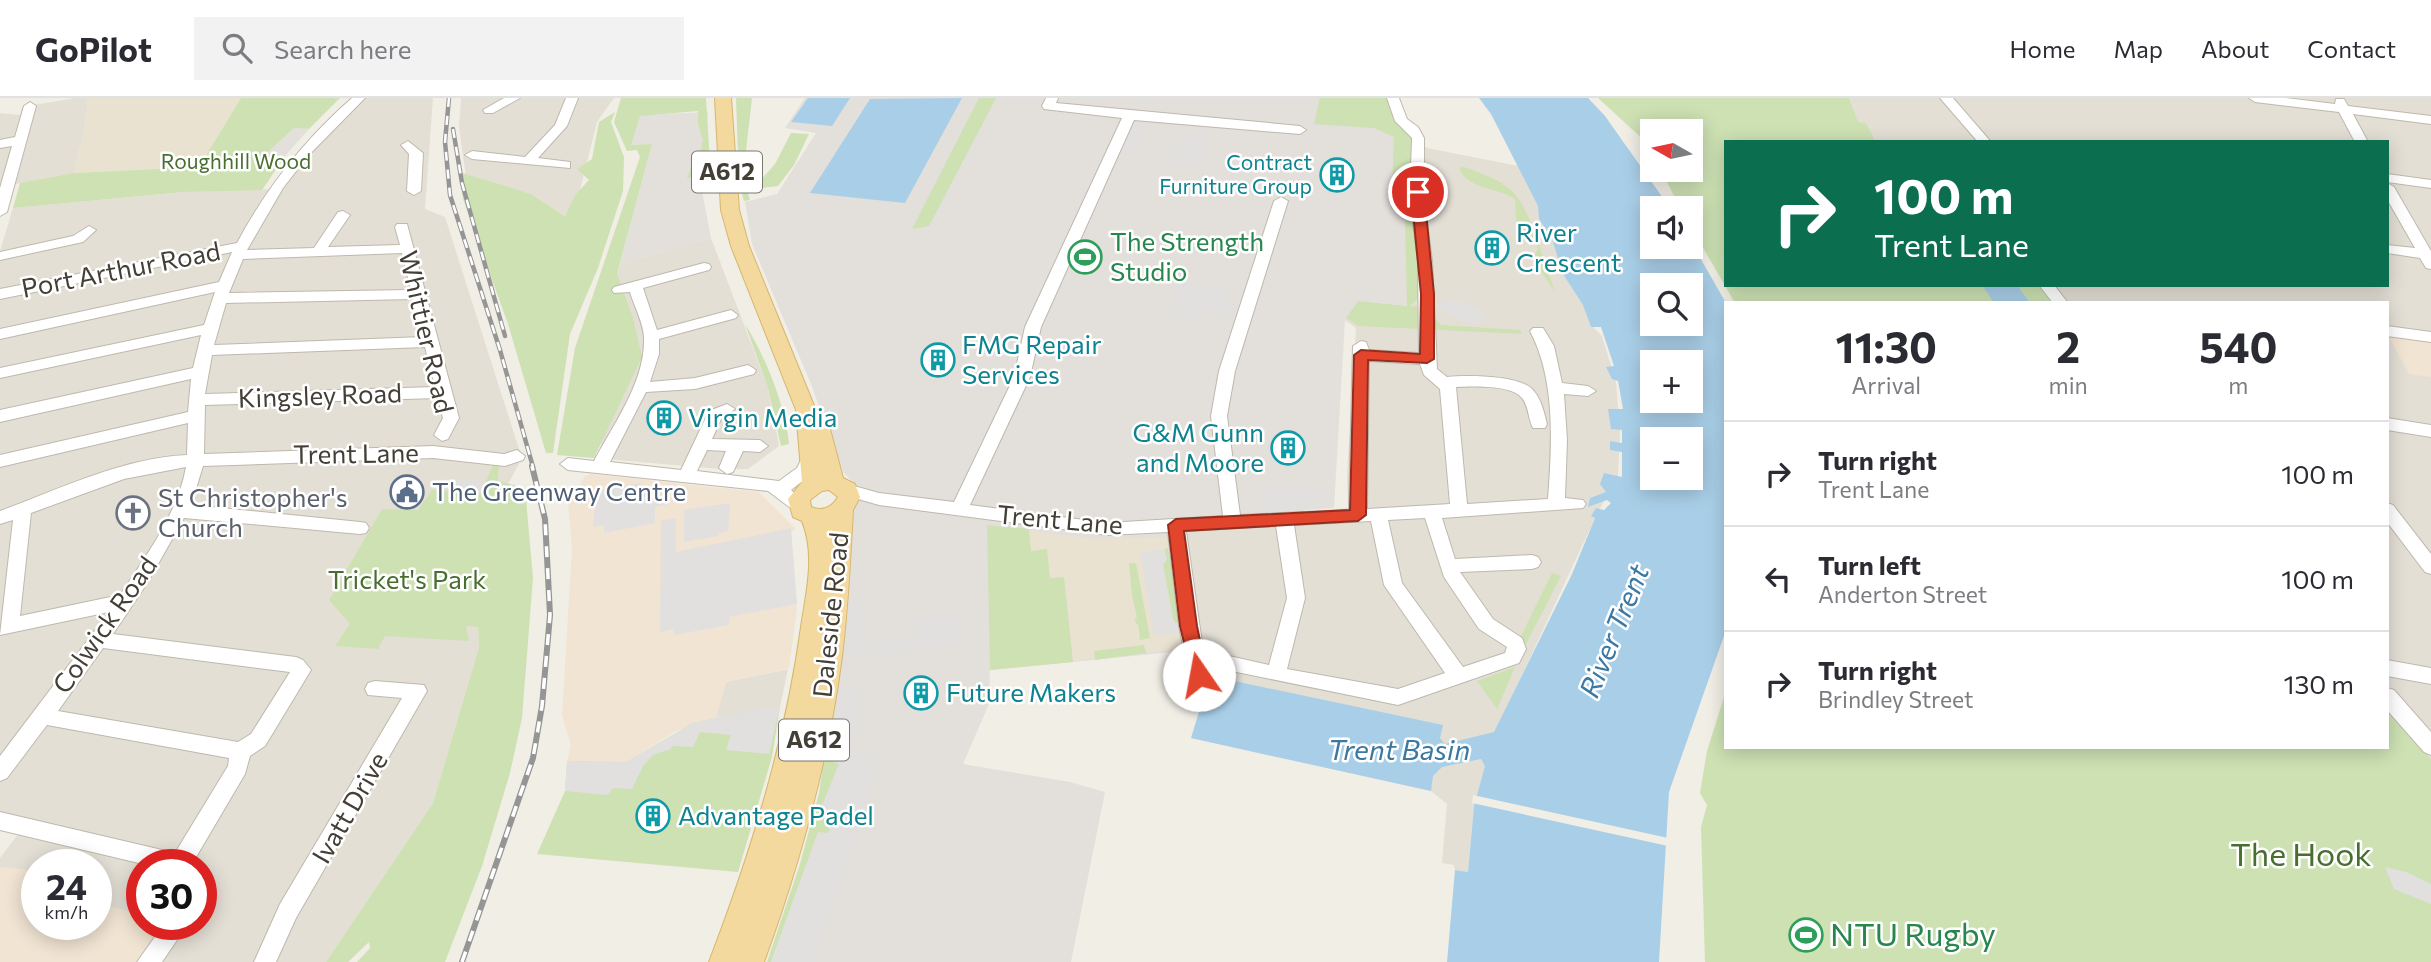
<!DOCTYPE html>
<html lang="en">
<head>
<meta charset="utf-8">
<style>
	body { margin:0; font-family:Commissioner,sans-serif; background:#f2f2f3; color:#2b2b33; height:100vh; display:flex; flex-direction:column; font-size:26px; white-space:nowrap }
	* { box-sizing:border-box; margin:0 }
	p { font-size:23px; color:#7c7c81 }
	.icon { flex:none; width:38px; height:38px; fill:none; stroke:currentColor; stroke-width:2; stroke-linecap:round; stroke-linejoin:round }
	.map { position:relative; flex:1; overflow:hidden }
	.side { position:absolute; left:1724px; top:203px; width:665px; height:448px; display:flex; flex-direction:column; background:#fff; border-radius:0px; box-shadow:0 4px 18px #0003 }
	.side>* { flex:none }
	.top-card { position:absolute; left:1724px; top:42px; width:665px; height:147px; border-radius:0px; box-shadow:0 4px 18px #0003; background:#0b6e4f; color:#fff; overflow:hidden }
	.needle { width:46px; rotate:279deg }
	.controls { position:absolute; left:1640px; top:21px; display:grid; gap:14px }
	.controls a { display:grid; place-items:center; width:63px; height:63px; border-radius:0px; background:#fff; box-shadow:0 4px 18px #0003; font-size:35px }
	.speed { position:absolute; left:21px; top:751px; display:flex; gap:14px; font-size:35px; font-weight:700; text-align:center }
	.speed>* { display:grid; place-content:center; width:91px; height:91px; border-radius:50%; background:#fff; box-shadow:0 4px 18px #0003; line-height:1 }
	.speed small { font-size:18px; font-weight:400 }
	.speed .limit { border:10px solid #d22; background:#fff; color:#111 }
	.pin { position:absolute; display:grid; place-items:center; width:60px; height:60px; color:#fff; margin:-30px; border:4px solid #fff; border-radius:50%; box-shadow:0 2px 7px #0007 }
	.me { position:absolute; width:77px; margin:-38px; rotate:348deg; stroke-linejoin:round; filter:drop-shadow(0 0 5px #0008) }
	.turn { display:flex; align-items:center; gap:24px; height:147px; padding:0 35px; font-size:32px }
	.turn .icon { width:91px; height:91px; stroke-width:2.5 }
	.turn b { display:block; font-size:49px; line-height:60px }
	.eta { display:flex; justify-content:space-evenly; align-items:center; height:119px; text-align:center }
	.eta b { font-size:42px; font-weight:700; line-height:49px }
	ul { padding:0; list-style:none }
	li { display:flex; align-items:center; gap:21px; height:105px; padding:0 35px; border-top:2px solid #e1e1e2 }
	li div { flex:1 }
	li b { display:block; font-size:26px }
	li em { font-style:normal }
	header { display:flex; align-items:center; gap:42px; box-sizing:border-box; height:98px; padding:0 35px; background:#fff; border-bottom:2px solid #e1e1e2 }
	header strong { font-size:33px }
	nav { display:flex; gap:38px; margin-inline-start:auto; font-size:24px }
	.search { width:490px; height:63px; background:#f2f2f3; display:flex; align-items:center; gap:18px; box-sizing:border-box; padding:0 24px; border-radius:0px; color:#7c7c81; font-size:26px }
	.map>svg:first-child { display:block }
	.residential { fill:#e4dfd5 }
	.commercial { fill:#f1e4d3 }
	.industrial { fill:#e3dfdb }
	.education { fill:#e9e2d1 }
	.green { fill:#cde1b3 }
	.parking { fill:#e2e0de }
	.water { fill:#a9cfe8; fill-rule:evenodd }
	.pier { fill:#f1eee6 }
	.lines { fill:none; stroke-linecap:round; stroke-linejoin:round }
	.minor-casing { stroke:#beb8ad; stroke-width:2 }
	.major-casing { stroke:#d6b66f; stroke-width:2 }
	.minor { fill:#fff; fill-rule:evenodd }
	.major { fill:#f3d99d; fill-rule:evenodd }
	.rail-far1-casing { stroke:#959595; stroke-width:4.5 }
	.rail-casing { stroke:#959595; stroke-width:6 }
	.rail-far1 { stroke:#fff; stroke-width:2.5; stroke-dasharray:9; stroke-linecap:butt }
	.rail { stroke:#fff; stroke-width:3.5; stroke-dasharray:11; stroke-linecap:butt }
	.route { fill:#e2452c; stroke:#932d1d; stroke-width:2 }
	.labels { text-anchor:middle; stroke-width:5; stroke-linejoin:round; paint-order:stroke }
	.far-park-label { font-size:21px; fill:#486e30; stroke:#fff }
	.far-culture-label { font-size:21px; fill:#0d838f; stroke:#fff; text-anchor:end }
	.shield { fill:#fff; stroke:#7b7872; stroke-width:2 }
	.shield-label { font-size:24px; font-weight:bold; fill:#433e36 }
	.culture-label { font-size:26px; fill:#0d838f; stroke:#fff; text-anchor:start }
	.leisure-label { font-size:26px; fill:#27864d; stroke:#fff; text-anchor:start }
	.street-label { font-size:26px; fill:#433e36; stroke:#fff }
	.service-label { font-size:26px; fill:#4e5e75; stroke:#fff; text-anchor:start }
	.worship-label { font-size:26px; fill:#5b616d; stroke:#fff; text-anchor:start }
	.park-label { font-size:26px; fill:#486e30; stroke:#fff }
	.water-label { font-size:28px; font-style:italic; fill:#3b78a3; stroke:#fff }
	.near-park-label { font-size:32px; fill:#486e30; stroke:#fff }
	.near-leisure-label { font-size:32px; fill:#27864d; stroke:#fff; text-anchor:start }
</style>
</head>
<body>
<header>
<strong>GoPilot</strong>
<div class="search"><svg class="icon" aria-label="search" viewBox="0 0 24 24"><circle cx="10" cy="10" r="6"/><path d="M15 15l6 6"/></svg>Search here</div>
<nav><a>Home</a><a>Map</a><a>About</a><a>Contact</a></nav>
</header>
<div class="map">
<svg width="2431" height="864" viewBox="0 0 2431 864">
	<rect width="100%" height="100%" fill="#f1eee6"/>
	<g class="residential">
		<polygon points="75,0 88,0 85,29 74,75 0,89 0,15 20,17 22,9"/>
		<polygon points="366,0 433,0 425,111 445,119 520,354 519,366 503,395 478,529 479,549 433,705 326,864 143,864 171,826 201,826 201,766 142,766 142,818 96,804 96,766 37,766 37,787 26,784 34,773 0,769 0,760 22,731 0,725 0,153 13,110 184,94 281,91 317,42"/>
		<polygon points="461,0 614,0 597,24 577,104 569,120 531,96 466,79 459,29"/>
		<polygon points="1849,0 2431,0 2431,661 2387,609 2387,205 2054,205 2038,187 2387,187 2387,44 1876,44 1866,25 1857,24"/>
		<polygon points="1403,31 1427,50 1528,70 1590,214 1594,230 1602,238 1616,284 1620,333 1618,377 1595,420 1497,631 1474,708 1468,774 1455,772 1454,767 1442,765 1447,706 1431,693 1191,640 1209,583 1190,574 1182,553 990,572 1174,425 1348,410 1347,375 1356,230 1345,222 1358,203 1407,208"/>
		<polygon points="711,140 768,290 779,348 748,371 720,371 594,360 600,352 623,196 617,176 620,166"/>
		<polygon points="788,571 780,609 716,619 726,584"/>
	</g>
	<g class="commercial">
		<polygon points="2387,235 2431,241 2431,279 2409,276"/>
		<polygon points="591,376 759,394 796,431 791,434 797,511 789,570 726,584 716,619 674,634 626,664 567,663 571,648 562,617 572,450 568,406 585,378"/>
		<polygon points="0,769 35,773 27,784 37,787 37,826 96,826 96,804 142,818 142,826 172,826 143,864 0,864"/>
	</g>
	<g class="industrial">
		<polygon points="805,0 1383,0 1395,29 1403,31 1408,208 1358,203 1345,222 1334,410 1304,412 1304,417 1174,425 1190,552 990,572 989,606 963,666 1070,684 1105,694 1071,864 771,864 818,734 834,715 820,713 833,662 824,660 847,507 852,425 858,389 843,374 811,286 752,146 745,104 777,96 816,35 785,30"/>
		<polygon points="708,14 702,93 711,140 620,166 652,46 630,47 640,17"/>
		<polygon points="294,30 309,31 285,58 265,57"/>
	</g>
	<g class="education">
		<polygon points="88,0 241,0 199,69 74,75 85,29"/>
		<polygon points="987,427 1094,441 1166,439 1184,550 990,572"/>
	</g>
	<g class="green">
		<polygon points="241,0 340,0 309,31 294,30 266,56 285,58 262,92 184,94 13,110 20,85 74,75 199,69"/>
		<polygon points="621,0 706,0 710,65 703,79 687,80 692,68 698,67 703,42 698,26 698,13 640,18 631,47 652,46 617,176 633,220 642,259 594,360 557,357 575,250 640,59 637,52 627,53 614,24"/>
		<polygon points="736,0 752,0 743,79 750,102 744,103 739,85"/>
		<polygon points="979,0 996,0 929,128 912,131"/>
		<polygon points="1320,0 1388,0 1397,26 1413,36 1412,112 1391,111 1394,39 1374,30 1314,26"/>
		<polygon points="1598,0 1849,0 1858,24 1866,25 1876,44 1726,44 1726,187 2040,187 2055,205 1735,205 1691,129 1690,110 1680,110 1661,72 1690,72 1690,33 1652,33 1652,55 1647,45"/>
		<polygon points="615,14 611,24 624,59 623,93 598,170 570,236 553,355 546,355 508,226 463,101 459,74 531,96 565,118 576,96 589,82 577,71 592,61 599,24"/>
		<polygon points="791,35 809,36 794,67 778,88 762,90 761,82 775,66"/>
		<path d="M1461 68C1478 74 1501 81 1514 95 1533 116 1544 168 1556 195L1532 161 1538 151 1535 142 1517 132 1515 101C1497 89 1470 92 1460 72Z"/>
		<polygon points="1405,118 1414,120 1421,151 1420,200 1409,208 1427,209 1441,227 1520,232 1522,236 1359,228 1346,220 1358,203 1407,208"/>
		<path d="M745 226C766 260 785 306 789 346L781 348 768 290Z"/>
		<polygon points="499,366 498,383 525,390 533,480 522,620 510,675 482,768 445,864 357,864 370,850 369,844 348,864 326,864 433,705 479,549 478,529 466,528 469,543 385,538 378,551 335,548 350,526 329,502 382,411 418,412 432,392 481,395 493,367"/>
		<polygon points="987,427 1029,431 1031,453 1047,451 1050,480 1064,479 1073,564 990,572"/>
		<polygon points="1168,450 1180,524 1175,525 1173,521 1163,467 1167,461 1164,451"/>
		<polygon points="1129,465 1136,465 1150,540 1140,542 1138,526 1136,526 1135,520 1137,519 1132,498"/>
		<polygon points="1552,475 1561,478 1526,546 1519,542"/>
		<polygon points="1144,547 1146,555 1095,562 1094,553"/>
		<polygon points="1515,569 1497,611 1477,583"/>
		<polygon points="1725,596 1726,649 2387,649 2387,609 2431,661 2431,864 1705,864 1701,729 1707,707 1700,695 1707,653"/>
		<polygon points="780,609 772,659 738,774 537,756 565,693 567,663 626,664 693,625 760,610"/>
		<polygon points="824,660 839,666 820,712 835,715 828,736 818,735 771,864 767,864 800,766 819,695"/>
	</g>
	<g class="parking">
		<polygon points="1135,24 1147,25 1134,57 1124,56 1125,51 1122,49"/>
		<polygon points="1188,34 1210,36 1198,66 1167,64 1173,47 1182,47"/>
		<polygon points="1178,184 1230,191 1227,205 1239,208 1236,219 1201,214 1198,221 1165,217"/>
		<polygon points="1455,202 1468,206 1486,216 1477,226 1461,224 1435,207 1444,205 1442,203"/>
		<polygon points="440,380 474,382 481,382 477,394 433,390"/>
		<polygon points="641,385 642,392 669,389 669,406 655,409 655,425 604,435 604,427 593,429 597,392"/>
		<polygon points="1263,386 1324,392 1324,409 1260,415"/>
		<polygon points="730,405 728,433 718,435 718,438 684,444 684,412"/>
		<polygon points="676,420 676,454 791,430 797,506 729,519 729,527 674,537 674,531 660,534 661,423"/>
		<polygon points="1164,451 1167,461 1163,467 1173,521 1175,525 1180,524 1181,535 1154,538 1140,454"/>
		<polygon points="867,504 864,545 916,539 917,520 958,516 959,547 840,562 847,507"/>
		<polygon points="860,587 857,615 866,616 855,641 835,639 838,613 834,611 838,588"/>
		<polygon points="780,609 769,656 726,652 731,637 700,634 693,649 672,648 671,651 653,657 643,668 632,691 613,690 608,697 565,693 567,663 626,664 693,625 760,610"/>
		<polygon points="839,651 883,658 861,717 820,713 839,666 834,660"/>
		<polygon points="832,722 861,724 813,864 771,864 818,734 828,735"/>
		<polygon points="2385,769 2406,774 2431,786 2431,806 2394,791"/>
	</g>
	<g class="water">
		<polygon points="808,0 850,0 832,28 791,24"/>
		<polygon points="962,0 905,105 810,95 870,1"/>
		<path d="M1479 0H1588L1605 18 1670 110H1652V149H1690L1691 144 1726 205 1725 535 1669 694 1659 864H1447L1455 772 1468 774 1474 708 1485 668 1481 661 1442 669 1433 678 1431 693 1191 640 1210 578 1443 627 1440 640 1445 646 1494 634 1572 476 1595 420 1591 418 1596 410 1604 412 1611 405 1607 402 1588 409 1590 400 1606 394 1600 386 1604 375 1622 379V354L1610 352V343L1622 345V332L1611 331 1608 311H1623L1618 283 1612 281 1606 269 1614 268 1601 229H1591L1583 207 1563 176 1552 141 1539 121 1538 108 1491 16ZM1652 187H1690V226H1652ZM1652 264H1690V303H1652ZM1652 341H1690V380H1652Z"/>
		<polygon points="1982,187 2017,187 2030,205 1994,205"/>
	</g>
	<polygon class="pier" points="1473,697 1668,740 1668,748 1472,705"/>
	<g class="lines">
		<defs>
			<g id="minor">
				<path d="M352 0H365L307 59 283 90 247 152 314 150 338 114 343 113 350 117 328 149 400 147 395 129 397 126H407L459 320 448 341 442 343 434 337 443 320 438 300 205 307 204 356 433 348 504 356 517 352 525 358 523 362 505 368 433 360 203 368 191 407 360 424 366 425 369 430 366 435 360 436 184 420 148 484 113 536 296 559 303 562 311 572 308 577 265 648 250 658 245 676 192 766H143L0 732V714L175 755 228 668 229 660 47 627 7 680 0 683V658L109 514 0 537 13 422 0 426V413C60 391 122 360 187 357L188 325 0 369V357L188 314 191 281 0 324V312L193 270 201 237 0 280V270L204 227 215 194 0 241V231L219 184 232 154 0 201V191L237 145C267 89 304 42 352 0ZM402 155 411 192 229 195 243 161ZM413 201 423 239 214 247 226 205ZM425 249 435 289 205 296 212 257ZM186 369C178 415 146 458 120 497L20 518 31 415 124 381ZM103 550 290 574 251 636 238 644 58 613Z"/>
				<polygon points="504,0 520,0 493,15 485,15 483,12"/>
				<polygon points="566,0 578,0 567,28 538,60 570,64 570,70 472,61 465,57 472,53 525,59 555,27"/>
				<path d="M1046 0H1058L1056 5 1300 28 1306 32 1300 36 1134 22 1041 229 1030 279 970 407 1107 425 1223 418 1211 318 1219 273 1274 103 1281 99 1288 103 1235 273 1227 318 1240 417 1349 412 1353 248 1361 243 1366 244 1369 252 1419 255 1418 163 1410 101 1412 40 1395 23 1387 0H1399L1407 21 1418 29 1424 40V101L1432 163 1437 271 1447 279C1466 277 1518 277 1532 291 1541 300 1544 314 1547 326L1545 330H1533C1528 321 1529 307 1521 299 1511 287 1471 288 1456 289L1467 406 1548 401C1552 347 1556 282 1530 233L1533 230H1543L1554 248 1562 285 1588 288 1596 293 1588 298 1564 296 1567 342 1565 400 1583 402 1586 406 1583 410 1442 420 1455 461 1532 457 1538 459 1541 464 1538 469 1532 471 1460 474 1493 521 1522 540 1526 551 1519 565 1398 607 1207 568 1209 577 1206 583 1199 585 1192 583 1189 577 1179 528 1168 434 1107 437 879 407 841 396 838 392 847 386 879 395 954 404 1014 279 1025 229 1122 20 1044 11 1042 8ZM1369 263 1420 266 1424 277 1440 291 1450 406 1367 411ZM1425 420 1444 479 1479 531 1507 549 1505 555 1463 569 1402 485 1388 422ZM1371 423 1384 487 1445 575 1398 591 1287 571 1305 500 1294 427ZM1276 428 1287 500 1269 567 1203 552 1186 433Z"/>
				<polygon points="1940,0 1953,0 1991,44 1978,44"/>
				<polygon points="2249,0 2285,0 2335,6 2336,1 2344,1 2348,8 2431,18 2431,26 2353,16 2368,44 2355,44 2339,14 2255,4"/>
				<polygon points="30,4 36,8 7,114 0,118 0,90 12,48 0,50 0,42 15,39 24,8"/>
				<polygon points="408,43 423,55 421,93 414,97 407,93 409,56 401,47"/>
				<polygon points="2387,76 2431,82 2431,90 2387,84"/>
				<polygon points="2387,85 2394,89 2431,153 2431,171 2426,170 2420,160 2387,155 2387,147 2415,150 2387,101"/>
				<polygon points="89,128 96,132 83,144 0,162 0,154 73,138"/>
				<path d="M704 165 709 166 711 169 709 172 643 190 657 232 731 212 738 217 736 220 659 241V256L650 284 695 280 748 267 756 272 754 276 695 291 646 294 610 364 681 372 709 313 727 306 735 311 721 321 712 341 760 342 768 348 760 354 743 353 733 374 727 376 719 370 726 353 707 352 697 373 779 383 797 370 804 356H816L818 360 809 378 791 392 807 407 804 411H792L768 393 568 372 560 366 568 360 594 363C613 327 645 284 644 241 644 226 634 208 630 194L614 195 612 192 614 189Z"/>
				<polygon points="2039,187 2054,187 2068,205 2053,205"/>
				<polygon points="2387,228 2431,234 2431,244 2387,238"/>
				<polygon points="2387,320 2431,327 2431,339 2387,332"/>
				<polygon points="2387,405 2393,407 2431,456 2431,476 2425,474 2387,424"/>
				<polygon points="2387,562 2431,570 2431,586 2387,578"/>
				<polygon points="375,583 424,587 427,593 296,820 276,864 254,864 280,806 402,600 368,597 365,591 368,585"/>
				<polygon points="2387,590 2394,592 2431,634 2431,657 2424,654 2387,612"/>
				<polygon points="164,826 188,826 162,864 137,864"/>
			</g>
			<path id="major" d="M715 0H731L739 112 749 148 817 315 830 331 843 380 855 386 860 399 853 412C850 464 848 515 841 566 827 668 799 768 764 864H709C751 755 785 645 801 529 806 495 816 457 802 423L793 419 788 401 802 384 796 312 731 148 721 112ZM829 392 838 399C832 409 823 414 811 409L810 402 822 393Z"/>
		</defs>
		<use href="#minor" class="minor-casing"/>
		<use href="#major" class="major-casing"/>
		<use href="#minor" class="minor"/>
		<use href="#major" class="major"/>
		<defs>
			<g id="rail-far1">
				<polyline points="449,0 445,44 450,97 500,252 533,369"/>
				<polyline points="453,31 462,85 505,238"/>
			</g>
			<polyline id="rail" points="462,864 533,660 542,608 550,517 545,421 532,368"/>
		</defs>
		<use href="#rail-far1" class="rail-far1-casing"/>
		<use href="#rail" class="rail-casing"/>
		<use href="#rail-far1" class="rail-far1"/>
		<use href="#rail" class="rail"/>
	</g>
	<polygon class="route" points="1418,91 1424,94 1434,196 1434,261 1427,265 1368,262 1366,417 1358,423 1184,433 1197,528 1207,577 1205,582 1193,582 1180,528 1168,427 1176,421 1350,412 1354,257 1361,252 1420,256 1421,196 1411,94"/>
	<defs>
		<symbol id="building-ring" viewBox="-11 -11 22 22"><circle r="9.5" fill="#fff" stroke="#0f9aa8" stroke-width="1.5"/><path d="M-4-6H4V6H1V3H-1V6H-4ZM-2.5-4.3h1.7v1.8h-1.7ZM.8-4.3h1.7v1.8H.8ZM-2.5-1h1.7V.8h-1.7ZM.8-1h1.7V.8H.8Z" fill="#0f9aa8"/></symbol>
		<symbol id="stadium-ring" viewBox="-11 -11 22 22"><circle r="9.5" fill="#fff" stroke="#2e9e5b" stroke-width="1.5"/><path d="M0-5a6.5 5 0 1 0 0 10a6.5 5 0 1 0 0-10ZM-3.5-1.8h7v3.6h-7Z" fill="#2e9e5b"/></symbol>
		<symbol id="civic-ring" viewBox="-11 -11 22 22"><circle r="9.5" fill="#fff" stroke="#5c6f8a" stroke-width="1.5"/><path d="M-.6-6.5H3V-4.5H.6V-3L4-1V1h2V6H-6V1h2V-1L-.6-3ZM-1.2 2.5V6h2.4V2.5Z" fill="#5c6f8a"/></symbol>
		<symbol id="church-ring" viewBox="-11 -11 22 22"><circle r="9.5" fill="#fff" stroke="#6b7280" stroke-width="1.5"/><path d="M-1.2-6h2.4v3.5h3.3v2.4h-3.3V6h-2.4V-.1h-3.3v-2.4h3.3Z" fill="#6b7280"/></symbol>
	</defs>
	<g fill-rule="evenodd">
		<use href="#building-ring" x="1318" y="58" width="38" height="38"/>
		<use href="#building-ring" x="1473" y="131" width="38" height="38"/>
		<use href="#stadium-ring" x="1066" y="140" width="38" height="38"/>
		<use href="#building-ring" x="919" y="243" width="38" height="38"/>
		<use href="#building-ring" x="645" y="301" width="38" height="38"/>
		<use href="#building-ring" x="1269" y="331" width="38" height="38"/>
		<use href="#civic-ring" x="388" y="375" width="38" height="38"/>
		<use href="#church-ring" x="114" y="396" width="38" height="38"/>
		<use href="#building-ring" x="902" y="576" width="38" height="38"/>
		<use href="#building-ring" x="634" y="699" width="38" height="38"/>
		<use href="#stadium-ring" x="1787" y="818" width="38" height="38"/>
	</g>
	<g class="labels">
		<g class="far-park-label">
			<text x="236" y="71">Roughhill Wood</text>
		</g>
		<g class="far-culture-label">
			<text x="1312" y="72">Contract<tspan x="1312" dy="24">Furniture Group</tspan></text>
		</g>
		<g class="shield">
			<rect x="692" y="53.5" width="70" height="41" rx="5"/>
			<rect x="779" y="621.5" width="70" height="41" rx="5"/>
		</g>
		<g class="shield-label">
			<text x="727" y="82">A612</text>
			<text x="814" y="650">A612</text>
		</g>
		<g class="culture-label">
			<text x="1516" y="144">River<tspan x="1516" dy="30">Crescent</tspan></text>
			<text x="962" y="256">FMG Repair<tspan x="962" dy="30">Services</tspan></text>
			<text x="688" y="329">Virgin Media</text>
			<text x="1264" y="344" text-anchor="end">G&amp;M Gunn<tspan x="1264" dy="30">and Moore</tspan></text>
			<text x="946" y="604">Future Makers</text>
			<text x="678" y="727">Advantage Padel</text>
		</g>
		<g class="leisure-label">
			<text x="1110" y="153">The Strength<tspan x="1110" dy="30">Studio</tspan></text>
		</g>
		<g class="street-label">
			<text transform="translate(121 172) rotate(-11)" y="9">Port Arthur Road</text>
			<text transform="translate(426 234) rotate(77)" y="9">Whittier Road</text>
			<text transform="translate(320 298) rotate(-2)" y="9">Kingsley Road</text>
			<text transform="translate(356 356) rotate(-1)" y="9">Trent Lane</text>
			<text transform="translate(1060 422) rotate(5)" y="9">Trent Lane</text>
			<text transform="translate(831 517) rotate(-84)" y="9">Daleside Road</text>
			<text transform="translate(105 527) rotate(-55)" y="9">Colwick Road</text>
			<text transform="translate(350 710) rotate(-60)" y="9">Ivatt Drive</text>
		</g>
		<g class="service-label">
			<text x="432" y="403">The Greenway Centre</text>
		</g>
		<g class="worship-label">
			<text x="158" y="409">St Christopher's<tspan x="158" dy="30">Church</tspan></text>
		</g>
		<g class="park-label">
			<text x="407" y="491">Tricket's Park</text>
		</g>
		<g class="water-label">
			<text transform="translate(1614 533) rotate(-68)" y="10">River Trent</text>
			<text x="1399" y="662">Trent Basin</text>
		</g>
		<g class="near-park-label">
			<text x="2301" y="768">The Hook</text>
		</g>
		<g class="near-leisure-label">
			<text x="1830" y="848">NTU Rugby</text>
		</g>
	</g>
</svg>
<div class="controls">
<a><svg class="needle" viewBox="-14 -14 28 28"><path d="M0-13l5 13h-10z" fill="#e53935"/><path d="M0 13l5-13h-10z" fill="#7c7c81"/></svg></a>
<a><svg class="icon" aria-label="sound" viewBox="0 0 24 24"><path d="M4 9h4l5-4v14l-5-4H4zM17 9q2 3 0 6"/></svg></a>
<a><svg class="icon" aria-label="search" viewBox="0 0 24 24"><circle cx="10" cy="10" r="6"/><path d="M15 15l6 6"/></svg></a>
<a>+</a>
<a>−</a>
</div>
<div class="speed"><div>24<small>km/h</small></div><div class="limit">30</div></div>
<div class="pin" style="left:1418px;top:94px;background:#d93025"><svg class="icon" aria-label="arrive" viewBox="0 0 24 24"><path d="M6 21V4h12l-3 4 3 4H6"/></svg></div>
<svg class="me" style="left:1199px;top:577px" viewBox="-20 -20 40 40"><circle r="19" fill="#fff"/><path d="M0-13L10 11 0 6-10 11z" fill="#e2452c"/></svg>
<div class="top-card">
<div class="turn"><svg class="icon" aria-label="right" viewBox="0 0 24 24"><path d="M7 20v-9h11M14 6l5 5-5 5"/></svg><div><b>100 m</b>Trent Lane</div></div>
</div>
<section class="side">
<div class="eta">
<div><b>11:30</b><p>Arrival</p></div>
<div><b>2</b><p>min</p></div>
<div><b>540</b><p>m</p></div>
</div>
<ul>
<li><svg class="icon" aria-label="right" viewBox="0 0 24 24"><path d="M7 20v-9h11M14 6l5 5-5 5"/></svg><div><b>Turn right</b><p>Trent Lane</p></div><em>100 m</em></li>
<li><svg class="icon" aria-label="left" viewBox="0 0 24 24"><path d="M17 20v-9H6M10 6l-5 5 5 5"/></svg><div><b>Turn left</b><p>Anderton Street</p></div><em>100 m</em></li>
<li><svg class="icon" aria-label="right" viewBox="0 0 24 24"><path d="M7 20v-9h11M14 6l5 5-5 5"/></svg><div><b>Turn right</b><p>Brindley Street</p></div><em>130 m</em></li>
</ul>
</section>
</div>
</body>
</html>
